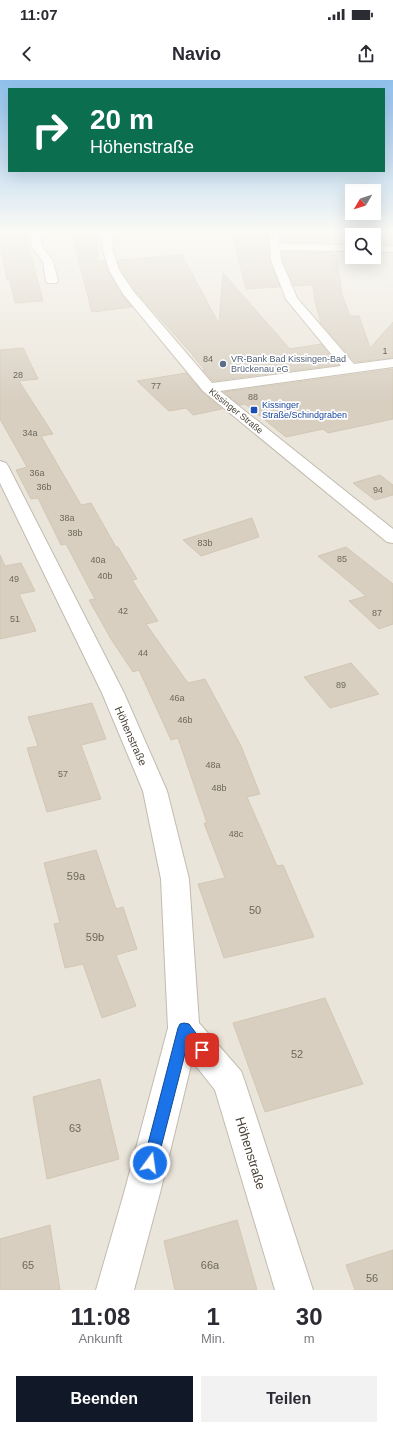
<!DOCTYPE html>
<html lang="de">
<head>
<meta charset="utf-8">
<style>
	body { margin:0; font-family:Helvetica,sans-serif; background:#f2f2f3; color:#2b2b33; height:100vh; display:flex; flex-direction:column; font-size:15px; white-space:nowrap }
	* { box-sizing:border-box; margin:0 }
	p { font-size:13px; color:#7c7c81 }
	.icon { flex:none; width:22px; height:22px; fill:none; stroke:currentColor; stroke-width:2; stroke-linecap:round; stroke-linejoin:round }
	.map { position:relative; height:1210px; overflow:hidden }
	.details { display:flex; flex-direction:column; background:#fff; flex:1 }
	.details>* { flex:none }
	.hud { position:absolute; left:8px; top:8px; width:377px; height:84px; border-radius:0px; box-shadow:0 4px 16px #0002; background:#0b6e4f; color:#fff; overflow:hidden }
	.needle { width:26px; rotate:231deg }
	.tools { position:absolute; left:345px; top:104px; display:grid; gap:8px }
	.tools a { display:grid; place-items:center; width:36px; height:36px; border-radius:0px; background:#fff; box-shadow:0 4px 16px #0002; font-size:20px }
	.pin { position:absolute; display:grid; place-items:center; width:34px; height:34px; color:#fff; margin:-17px; border-radius:8px; box-shadow:0 2px 6px #0006 }
	.me { position:absolute; width:44px; margin:-22px; rotate:14deg; stroke-linejoin:round; filter:drop-shadow(0 0 3px #0008) }
	.turn { display:flex; align-items:center; gap:14px; height:84px; padding:0 16px; font-size:18px }
	.turn .icon { width:52px; height:52px; stroke-width:2.5 }
	.turn b { display:block; font-size:28px; line-height:34px }
	.eta { display:flex; justify-content:space-evenly; align-items:center; height:68px; text-align:center }
	.eta b { font-size:24px; font-weight:800; line-height:28px }
	.button { display:flex; gap:8px; margin-top:auto; padding:8px 16px }
	.button a { flex:1; height:46px; border-radius:0px; background:#111827; color:#fff; font-size:16px; font-weight:800; line-height:46px; text-align:center }
	.button a+a { background:#f2f2f3; color:#2b2b33 }
	.status { display:flex; justify-content:space-between; align-items:center; height:28px; padding:0 20px; background:#fff; direction:ltr }
	.status svg { height:11px; fill:currentColor }
	header { display:flex; justify-content:space-between; align-items:center; height:52px; padding:0 16px; background:#fff; font-size:18px; font-weight:800 }
	.map>svg:first-child { display:block }
	.residential { fill:#eae5da; fill-rule:evenodd }
	.building { fill:#d8cfc1; stroke:#d3c7b4 }
	.lines { fill:none; stroke-linecap:round; stroke-linejoin:round }
	.minor-casing { stroke:#c2bbae; stroke-width:2 }
	.minor { fill:#fff; fill-rule:evenodd }
	.route { fill:#1a73e8; stroke:#114b97 }
	.service-dot { fill:#5c6f8a; stroke:#fff; stroke-width:1.5 }
	.transit-dot { fill:#1a4fb4; stroke:#fff; stroke-width:1.5 }
	.labels { text-anchor:middle; stroke-width:3.5; stroke-linejoin:round; paint-order:stroke }
	.number-label { font-size:9px; fill:#6e675b }
	.far-service-label { font-size:9px; fill:#4e5e75; stroke:#fff; text-anchor:start }
	.far-transit-label { font-size:9px; fill:#164399; stroke:#fff; text-anchor:start }
	.far-street-label { font-size:9px; fill:#4b4439; stroke:#fff }
	.street-label { font-size:11px; fill:#4b4439; stroke:#fff }
	.near-number-label { font-size:11px; fill:#6e675b }
	.near-street-label { font-size:13px; fill:#4b4439; stroke:#fff }
</style>
</head>
<body>
<div class="status"><b>11:07</b><svg viewBox="0 0 49 12"><path d="M0 12V9h3v3zM5 12V6h3v6zM10 12V3h3v9zM15 12V0h3v12zM26 1h20v11H26zM47 4h2v5h-2z"/></svg></div>
<header><svg class="icon" aria-label="back" viewBox="0 0 24 24"><path d="M15 5l-7 7 7 7"/></svg>Navio<svg class="icon" aria-label="share" viewBox="0 0 24 24"><path d="M12 15V3M7 8l5-5 5 5M5 13v7h14v-7"/></svg></header>
<div class="map">
<svg width="393" height="1210" viewBox="0 0 393 1210">
	<rect width="100%" height="100%" fill="#f6f3ec"/>
	<path class="residential" d="M0 152H393V1210H0ZM352 155H374V177H352Z"/>
	<g class="building">
		<polygon points="0,152 25,152 43,221 15,223 10,200 7,200 0,164"/>
		<polygon points="71,152 97,152 98,181 105,181 108,191 122,215 132,227 92,232"/>
		<polygon points="232,152 268,154 270,180 280,207 246,209"/>
		<polygon points="280,154 329,155 330,163 280,163"/>
		<polygon points="282,172 331,172 331,175 336,175 342,215 350,236 359,236 370,268 393,242 393,278 355,282 321,244 315,221 313,205 294,206 282,180"/>
		<polygon points="182,175 219,244 223,193 290,269 321,264 338,285 213,301 203,290 205,290 192,275 193,275 135,211 120,189 118,180"/>
		<polygon points="23,268 38,299 19,301 53,354 41,356 81,425 91,423 116,467 118,467 137,499 132,500 158,541 146,544 188,603 205,599 241,666 260,714 247,717 277,786 283,785 314,857 224,878 198,804 225,798 204,743 207,743 178,658 171,660 139,590 133,592 111,559 89,520 95,519 66,464 61,465 38,418 31,419 16,390 27,387 0,339 0,270"/>
		<polygon points="393,289 393,339 328,353 323,349 286,357 245,324 240,325 224,312"/>
		<polygon points="186,293 202,312 222,329 193,335 186,328 169,331 137,301"/>
		<polygon points="380,395 393,405 393,415 375,420 353,403"/>
		<polygon points="252,438 259,457 201,476 183,460"/>
		<polygon points="346,467 393,504 393,544 379,549 349,521 366,516 318,476"/>
		<polygon points="0,475 5,486 21,483 35,511 19,514 36,551 0,559"/>
		<polygon points="351,583 379,614 330,628 304,597"/>
		<polygon points="92,623 106,659 81,665 101,719 47,732 27,668 38,666 28,637"/>
		<polygon points="96,770 116,829 123,827 137,869 116,875 136,926 102,938 83,884 65,888 54,844 60,843 44,783"/>
		<polygon points="325,918 363,1004 265,1032 233,943"/>
		<polygon points="100,999 119,1079 47,1099 33,1017"/>
		<polygon points="237,1140 257,1210 175,1210 164,1161"/>
		<polygon points="50,1145 60,1210 0,1210 0,1159"/>
		<polygon points="393,1170 393,1210 355,1210 346,1185"/>
	</g>
	<g class="lines">
		<defs>
			<g id="minor">
				<polygon points="29,152 39,152 43,168 53,181 58,201 56,203 48,203 46,201 43,181 33,169"/>
				<polygon points="102,152 112,152 113,170 119,190 134,212 212,303 341,286 286,219 271,180 269,152 279,152 279,164 352,165 352,171 280,170 281,180 297,218 354,284 393,279 393,287 220,311 393,449 393,463 387,462 203,311 123,214 109,190 103,170"/>
				<rect x="374" y="166" width="19" height="6"/>
				<polygon points="0,381 6,383 8,386 124,613 167,711 189,799 199,943 241,991 245,1002 313,1210 275,1210 215,1010 192,981 160,1113 134,1210 96,1210 124,1113 168,948 161,799 143,711 102,613 0,403"/>
			</g>
		</defs>
		<use href="#minor" class="minor-casing"/>
		<use href="#minor" class="minor"/>
	</g>
	<linearGradient id="sky" x2="0" y2="1"><stop stop-color="#8fc1ec"/><stop offset="0.47" stop-color="#fbfaf6"/><stop offset="1" stop-color="#fbfaf6" stop-opacity="0"/></linearGradient>
	<rect width="393" height="322" fill="url(#sky)"/>
	<polygon class="route" points="184,943 189,944 209,970 207,974 202,976 198,974 188,962 157,1083 155,1088 150,1090 145,1088 143,1083 178,948 180,944"/>
	<circle class="service-dot" cx="223" cy="284" r="4"/>
	<rect class="transit-dot" x="250" y="326" width="8" height="8" rx="2"/>
	<g class="labels">
		<g class="number-label">
			<text x="385" y="274">1</text>
			<text x="208" y="282">84</text>
			<text x="18" y="298">28</text>
			<text x="156" y="309">77</text>
			<text x="253" y="320">88</text>
			<text x="30" y="356">34a</text>
			<text x="37" y="396">36a</text>
			<text x="44" y="410">36b</text>
			<text x="378" y="413">94</text>
			<text x="67" y="441">38a</text>
			<text x="75" y="456">38b</text>
			<text x="205" y="466">83b</text>
			<text x="342" y="482">85</text>
			<text x="98" y="483">40a</text>
			<text x="105" y="499">40b</text>
			<text x="14" y="502">49</text>
			<text x="123" y="534">42</text>
			<text x="377" y="536">87</text>
			<text x="15" y="542">51</text>
			<text x="143" y="576">44</text>
			<text x="341" y="608">89</text>
			<text x="177" y="621">46a</text>
			<text x="185" y="643">46b</text>
			<text x="213" y="688">48a</text>
			<text x="63" y="697">57</text>
			<text x="219" y="711">48b</text>
			<text x="236" y="757">48c</text>
		</g>
		<g class="far-service-label">
			<text x="231" y="282">VR-Bank Bad Kissingen-Bad<tspan x="231" dy="10">Brückenau eG</tspan></text>
		</g>
		<g class="far-transit-label">
			<text x="262" y="328">Kissinger<tspan x="262" dy="10">Straße/Schindgraben</tspan></text>
		</g>
		<g class="far-street-label">
			<text transform="translate(236 331) rotate(39)" y="3">Kissinger Straße</text>
		</g>
		<g class="street-label">
			<text transform="translate(131 656) rotate(66)" y="4">Höhenstraße</text>
		</g>
		<g class="near-number-label">
			<text x="76" y="800">59a</text>
			<text x="255" y="834">50</text>
			<text x="95" y="861">59b</text>
			<text x="297" y="978">52</text>
			<text x="75" y="1052">63</text>
			<text x="28" y="1189">65</text>
			<text x="210" y="1189">66a</text>
			<text x="372" y="1202">56</text>
		</g>
		<g class="near-street-label">
			<text transform="translate(251 1073) rotate(73)" y="5">Höhenstraße</text>
		</g>
	</g>
</svg>
<div class="tools">
<a><svg class="needle" viewBox="-14 -14 28 28"><path d="M0-13l5 13h-10z" fill="#e53935"/><path d="M0 13l5-13h-10z" fill="#7c7c81"/></svg></a>
<a><svg class="icon" aria-label="search" viewBox="0 0 24 24"><circle cx="10" cy="10" r="6"/><path d="M15 15l6 6"/></svg></a>
</div>
<div class="pin" style="left:202px;top:970px;background:#d93025"><svg class="icon" aria-label="arrive" viewBox="0 0 24 24"><path d="M6 21V4h12l-3 4 3 4H6"/></svg></div>
<svg class="me" style="left:150px;top:1083px" viewBox="-20 -20 40 40"><circle r="17" fill="#1a73e8" stroke="#fff" stroke-width="3"/><path d="M0-11L8 9 0 5-8 9z" fill="#fff"/></svg>
<div class="hud">
<div class="turn"><svg class="icon" aria-label="right" viewBox="0 0 24 24"><path d="M7 20v-9h11M14 6l5 5-5 5"/></svg><div><b>20 m</b>Höhenstraße</div></div>
</div>
</div>
<section class="details">
<div class="eta">
<div><b>11:08</b><p>Ankunft</p></div>
<div><b>1</b><p>Min.</p></div>
<div><b>30</b><p>m</p></div>
</div>
<div class="button"><a>Beenden</a><a>Teilen</a></div>
</section>
</body>
</html>
